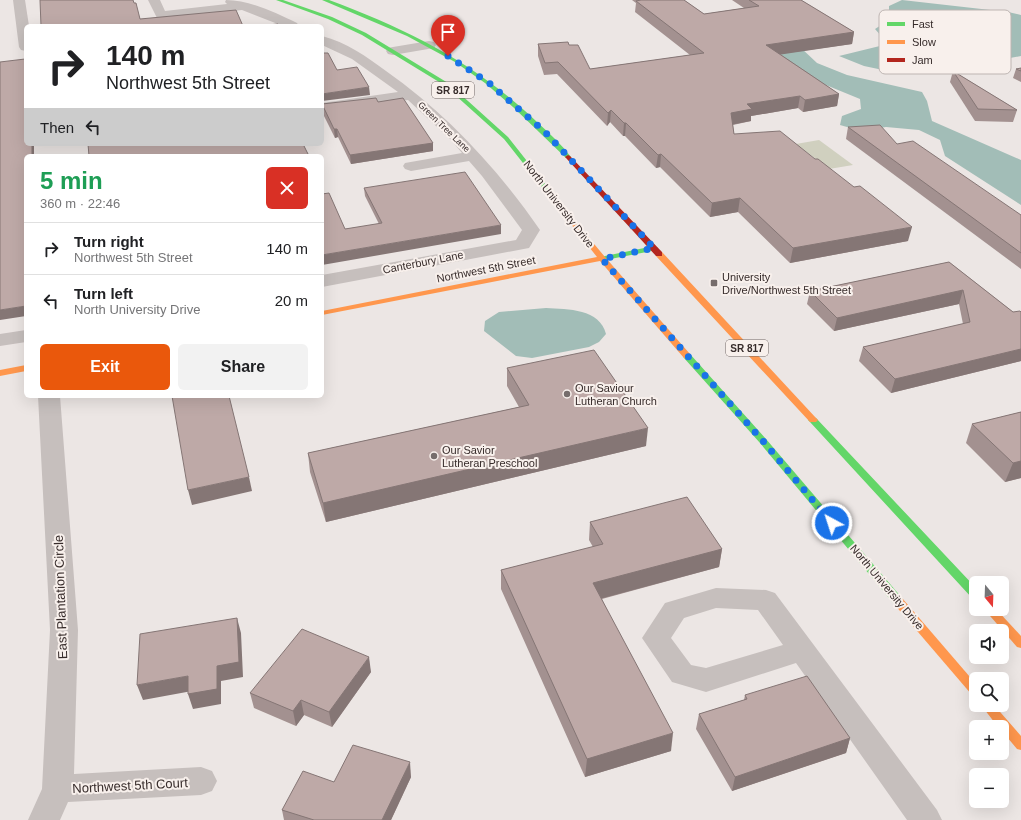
<!DOCTYPE html>
<html lang="en">
<head>
<meta charset="utf-8">
<style>
	body { margin:0; font-family:Helvetica,sans-serif; background:#f2f2f2; color:#202124; height:100vh; display:flex; flex-direction:column; font-size:15px; white-space:nowrap }
	* { box-sizing:border-box; margin:0 }
	p { font-size:13px; color:#757577 }
	.icon { flex:none; width:22px; height:22px; fill:none; stroke:currentColor; stroke-width:2; stroke-linecap:round; stroke-linejoin:round }
	.map { position:relative; flex:1; overflow:hidden }
	.details { position:absolute; left:24px; top:154px; width:300px; height:244px; display:flex; flex-direction:column; background:#fff; border-radius:6px; box-shadow:0 4px 16px #0002 }
	.details>* { flex:none }
	.guide { position:absolute; left:24px; top:24px; width:300px; height:122px; border-radius:6px; box-shadow:0 4px 16px #0002; background:#fff; color:#202124; overflow:hidden }
	.needle { width:26px; rotate:161deg }
	.controls { position:absolute; left:969px; top:576px; display:grid; gap:8px }
	.controls a { display:grid; place-items:center; width:40px; height:40px; border-radius:6px; background:#fff; box-shadow:0 4px 16px #0002; font-size:20px }
	.pin { position:absolute; display:grid; place-items:center; width:34px; height:34px; color:#fff; margin:-41px -17px; border-radius:50% 50% 50% 0; rotate:-45deg; box-shadow:0 0 4px #0007 }
	.pin .icon { rotate:45deg }
	.me { position:absolute; width:44px; margin:-22px; rotate:320deg; stroke-linejoin:round; filter:drop-shadow(0 0 3px #0008) }
	.turn { display:flex; align-items:center; gap:14px; height:84px; padding:0 16px; font-size:18px }
	.turn .icon { width:52px; height:52px; stroke-width:2.5 }
	.turn b { display:block; font-size:28px; line-height:34px }
	.then { display:flex; align-items:center; height:38px; padding:0 16px; background:#0003; gap:8px; font-size:15px }
	.round { display:grid; place-items:center; flex:none; width:42px; height:42px; border-radius:6px; background:#f2f2f2 }
	.summary { display:flex; align-items:center; justify-content:space-between; height:68px; padding:0 16px }
	h1 { font-size:24px; font-weight:700; line-height:30px; color:#1e9e55 }
	.button { display:flex; gap:8px; margin-top:auto; padding:8px 16px }
	.button a { flex:1; height:46px; border-radius:6px; background:#ea580c; color:#fff; font-size:16px; font-weight:700; line-height:46px; text-align:center }
	.button a+a { background:#f2f2f2; color:#202124 }
	ul { padding:0; list-style:none }
	li { display:flex; align-items:center; gap:12px; height:52px; padding:0 16px; border-top:1px solid #e0e0e0 }
	li div { flex:1 }
	li b { display:block; font-size:15px }
	li em { font-style:normal }
	.map>svg:first-child { display:block }
	.green { fill:#d0d0bf }
	.water { fill:#a2bdb7 }
	.lines { fill:none; stroke-linecap:round; stroke-linejoin:round }
	.street { fill:#c6bfbd; fill-rule:evenodd }
	.fast { fill:#63d668; fill-rule:evenodd }
	.slow { fill:#ff974d; fill-rule:evenodd }
	.jam { fill:#b3261e; fill-rule:evenodd }
	.wall { fill:#a39190 }
	.shaded-wall { fill:#857675 }
	.building { fill:#bea9a7; stroke:#857675 }
	.route { stroke:#1a73e8; stroke-width:7; stroke-dasharray:0 12.6 }
	.poi-dot { fill:#766d6c; stroke:#f8f0ec; stroke-width:1.5 }
	.labels { text-anchor:middle; stroke-width:4; stroke-linejoin:round; paint-order:stroke }
	.far-street-label { font-size:9px; fill:#372c2b; stroke:#f8f0ec }
	.shield { fill:#f8f0ec; stroke:#716765; stroke-width:1 }
	.shield-label { font-size:10px; font-weight:bold; fill:#372c2b }
	.street-label { font-size:11px; fill:#372c2b; stroke:#f8f0ec }
	.poi-label { font-size:11px; fill:#372c2b; stroke:#f8f0ec; text-anchor:start }
	.near-street-label { font-size:13px; fill:#372c2b; stroke:#f8f0ec }
	.key { fill:#f8f0ec; stroke:#beb5b2; stroke-width:1 }
	.key-label { font-size:11px; fill:#372c2b }
</style>
</head>
<body>
<div class="map">
<svg width="1021" height="820" viewBox="0 0 1021 820">
	<rect width="100%" height="100%" fill="#ece6e4"/>
	<polygon class="green" points="819,140 853,165 829,169 796,144"/>
	<g class="water">
		<polygon points="902,0 1008,12 1021,15 1021,56 940,71 902,74 864,66 839,56 888,44 875,29 889,20 889,6"/>
		<polygon points="800,47 817,63 847,75 922,92 927,101 932,121 1021,160 1021,205 945,156 940,140 919,130 886,127 861,131 840,125 842,116 861,109 860,99 782,67 758,53"/>
		<path d="M546 308C568 309 600 309 606 334L599 342 589 347 532 358 516 356 484 331 485 321 499 312Z"/>
	</g>
	<g class="lines">
		<g class="street">
			<polygon points="13,0 25,0 29,26 26,26 26,51 21,50 19,47"/>
			<path d="M148 0H160L165 11 227 4 225 2 226 0C250 0 276 13 297 23L299 26H283L242 10 161 19 157 18Z"/>
			<path d="M322 36C346 42 367 57 386 71 447 114 497 168 540 230L529 248 322 287V275L516 240 522 230 482 176 469 161 411 171 405 169 403 166 405 163 462 153 451 140 408 100 322 111V103L398 92 352 59 322 45Z"/>
			<polygon points="429,41 434,42 436,45 434,48 393,55 388,54 386,51 388,48 393,47"/>
			<polygon points="26,330 26,342 0,346 0,334"/>
			<polygon points="38,396 60,396 78,630 74,774 201,767 212,771 217,781 212,791 201,795 68,802 60,820 28,820 42,789 50,630"/>
			<path d="M716 588 766 590 775 593 937 810 942 820H907L796 663 706 692 672 682 642 638 665 603ZM716 608 758 610 783 645 706 668 691 665 671 638 684 618Z"/>
		</g>
		<g class="fast">
			<polygon points="276,0 283,0 332,17 366,33 448,83 508,137 564,208 564,210 560,210 504,139 444,85 362,35 328,19"/>
			<path d="M322 0H329C409 30 474 62 537 122 549 133 561 144 571 157L566 158 513 107 485 83 455 62 407 36Z"/>
			<polygon points="654,246 658,248 657,250 600,261 596,259 600,257"/>
			<polygon points="687,353 690,354 766,439 902,598 903,601 902,604 898,605 894,604 760,443 684,358 683,356 684,354"/>
			<polygon points="813,417 816,418 976,588 976,599 972,598 810,422 808,420 810,418"/>
		</g>
		<g class="slow">
			<polygon points="562,207 564,208 605,257 690,354 691,356 690,358 684,358 600,261 322,315 322,311 597,257 559,209"/>
			<polygon points="656,252 662,252 816,418 818,420 816,422 810,422 656,256"/>
			<polygon points="26,365 26,371 0,376 0,370"/>
			<polygon points="898,597 902,598 976,684 976,697 972,695 894,604 893,601 894,598"/>
			<polygon points="984,609 996,609 1021,636 1021,648 1017,647"/>
			<polygon points="981,705 994,705 1021,736 1021,750 1017,749 1002,731 1002,727 998,727"/>
		</g>
		<polygon class="jam" points="568,155 570,156 662,252 662,256 656,256 566,158 565,157"/>
	</g>
	<g class="wall">
		<polygon points="632,0 684,0 704,14 744,8 732,0 801,0 854,32 852,44 780,54 839,94 837,106 803,112 798,108 751,116 751,121 733,125 734,134 908,241 790,263 738,212 710,217 660,167 656,168 625,136 623,136 610,122 607,126 557,74 544,75 538,56 538,44 569,45 590,69 690,55 635,12 636,3"/>
		<polygon points="1021,68 1021,82 1013,78 1016,69"/>
		<polygon points="953,71 1017,110 1013,122 975,121 950,82"/>
		<polygon points="378,102 433,143 433,151 351,164 338,137 335,138 322,112 322,104"/>
		<polygon points="848,127 897,144 1021,215 1021,269 846,139"/>
		<polygon points="364,188 501,234 345,229 379,224 365,196"/>
		<polygon points="949,262 1013,312 1021,312 1021,361 891,393 859,361 863,347 963,324 959,304 834,331 807,304 810,291"/>
		<polygon points="507,368 646,446 326,522 310,472 308,453 519,407 507,386"/>
		<polygon points="1021,412 1021,478 1005,482 966,443 972,424"/>
		<polygon points="590,522 722,549 719,567 602,599 671,751 585,777 501,589 501,570 593,547 589,540"/>
		<polygon points="371,672 332,727 304,715 296,726 254,708 250,693"/>
		<polygon points="745,695 850,738 846,753 732,791 696,729 699,714 744,700"/>
		<polygon points="411,777 391,820 284,820 282,810 334,782"/>
	</g>
	<g class="shaded-wall">
		<polygon points="854,32 852,44 764,57 766,45"/>
		<polygon points="369,87 370,95 322,101 322,94"/>
		<polygon points="839,94 837,106 803,112 805,100"/>
		<polygon points="800,96 798,108 751,116 751,121 730,125 731,113 747,104"/>
		<polygon points="611,110 610,122 607,126 608,113"/>
		<polygon points="624,123 626,123 625,136 623,136"/>
		<polygon points="334,129 337,129 338,137 335,138"/>
		<polygon points="433,143 433,151 351,164 350,155"/>
		<rect x="32" y="144" width="2" height="12"/>
		<polygon points="661,154 660,167 656,168 658,155"/>
		<polygon points="740,198 738,212 710,217 712,203"/>
		<polygon points="501,225 501,234 322,265 322,255"/>
		<polygon points="912,227 908,241 790,263 793,248"/>
		<polygon points="963,290 959,304 834,331 837,318"/>
		<polygon points="26,306 26,316 0,320 0,310"/>
		<polygon points="1021,349 1021,361 891,393 895,379"/>
		<polygon points="648,428 646,446 326,522 323,503"/>
		<polygon points="1021,461 1021,478 1005,482 1013,463"/>
		<polygon points="249,477 252,491 192,505 188,490"/>
		<polygon points="722,549 719,567 592,601 593,583"/>
		<polygon points="237,618 241,633 243,677 221,681 221,704 193,709 188,694 217,666"/>
		<polygon points="369,657 371,672 332,727 329,712"/>
		<polygon points="188,676 192,691 143,700 137,685"/>
		<polygon points="301,700 304,715 296,726 293,711"/>
		<polygon points="673,733 671,751 585,777 587,759"/>
		<polygon points="850,738 846,753 732,791 735,777"/>
		<polygon points="410,762 411,777 391,820 382,820"/>
	</g>
	<g class="building">
		<polygon points="40,0 133,0 134,3 136,3 140,19 236,10 243,26 41,26"/>
		<polygon points="641,0 684,0 704,14 759,6 749,0 801,0 854,32 766,45 839,94 805,100 800,96 747,104 752,109 731,113 734,134 780,131 815,159 818,159 854,187 860,186 912,227 793,248 740,198 712,203 661,154 658,155 626,123 624,123 611,110 608,113 558,62 545,63 538,44 568,42 569,45 578,45 590,69 704,53 636,1"/>
		<polygon points="278,24 280,26 257,26"/>
		<polygon points="322,53 328,53 337,70 357,67 369,87 322,94"/>
		<polygon points="25,55 26,55 26,144 32,144 32,156 26,156 26,186 25,186 26,218 26,306 0,310 0,62 25,59"/>
		<polygon points="1021,68 1021,71 1016,69"/>
		<polygon points="953,71 1017,110 978,109"/>
		<polygon points="376,98 378,102 403,98 433,143 350,155 337,129 334,129 322,104"/>
		<polygon points="880,125 897,144 913,141 1021,215 1021,253 848,127"/>
		<polygon points="88,144 303,144 309,156 89,156"/>
		<polygon points="465,172 501,225 322,255 322,194 329,193 345,229 382,223 364,188"/>
		<polygon points="949,262 1013,312 1020,311 1021,312 1021,349 895,379 863,347 970,322 963,290 837,318 810,291"/>
		<polygon points="594,350 648,428 323,503 308,453 529,405 507,368"/>
		<polygon points="172,396 229,396 249,477 188,490"/>
		<polygon points="1021,412 1021,461 1013,463 972,424"/>
		<polygon points="687,497 722,549 593,583 673,733 587,759 501,570 603,544 590,522"/>
		<polygon points="237,618 239,662 217,666 217,689 188,694 188,676 137,685 140,634"/>
		<polygon points="302,629 369,657 329,712 301,700 293,711 250,693"/>
		<polygon points="807,676 850,738 735,777 699,714 747,699 745,695"/>
		<polygon points="353,745 410,762 382,820 314,820 282,810 303,771 334,782"/>
	</g>
	<g class="lines">
		<polyline class="route" points="448,56 489,83 544,131 654,248 602,259 763,441 832,523"/>
	</g>
	<g class="poi-dot">
		<rect x="710" y="279" width="8" height="8" rx="2"/>
		<circle cx="567" cy="394" r="4"/>
		<circle cx="434" cy="456" r="4"/>
	</g>
	<g class="labels">
		<g class="far-street-label">
			<text transform="translate(444 127) rotate(44)" y="3">Green Tree Lane</text>
		</g>
		<g class="shield">
			<rect x="432" y="82" width="42" height="16" rx="3"/>
			<rect x="726" y="340" width="42" height="16" rx="3"/>
		</g>
		<g class="shield-label">
			<text x="453" y="94">SR 817</text>
			<text x="747" y="352">SR 817</text>
		</g>
		<g class="street-label">
			<text transform="translate(559 204) rotate(52)" y="4">North University Drive</text>
			<text transform="translate(423 262) rotate(-11)" y="4">Canterbury Lane</text>
			<text transform="translate(486 269) rotate(-11)" y="4">Northwest 5th Street</text>
			<text transform="translate(887 587) rotate(50)" y="4">North University Drive</text>
		</g>
		<g class="poi-label">
			<text x="722" y="281">University<tspan x="722" dy="13">Drive/Northwest 5th Street</tspan></text>
			<text x="575" y="392">Our Saviour<tspan x="575" dy="13">Lutheran Church</tspan></text>
			<text x="442" y="454">Our Savior<tspan x="442" dy="13">Lutheran Preschool</tspan></text>
		</g>
		<g class="near-street-label">
			<text transform="translate(60 597) rotate(-92)" y="5">East Plantation Circle</text>
			<text transform="translate(130 785) rotate(-3)" y="5">Northwest 5th Court</text>
		</g>
	</g>
	<rect x="879" y="10" width="132" height="64" rx="6" class="key"/>
	<rect x="887" y="22" width="18" height="4" fill="#63d668"/>
	<rect x="887" y="40" width="18" height="4" fill="#ff974d"/>
	<rect x="887" y="58" width="18" height="4" fill="#b3261e"/>
	<g class="key-label">
		<text x="912" y="28">Fast</text>
		<text x="912" y="46">Slow</text>
		<text x="912" y="64">Jam</text>
	</g>
</svg>
<div class="controls">
<a><svg class="needle" viewBox="-14 -14 28 28"><path d="M0-13l5 13h-10z" fill="#e53935"/><path d="M0 13l5-13h-10z" fill="#757577"/></svg></a>
<a><svg class="icon" aria-label="sound" viewBox="0 0 24 24"><path d="M4 9h4l5-4v14l-5-4H4zM17 9q2 3 0 6"/></svg></a>
<a><svg class="icon" aria-label="search" viewBox="0 0 24 24"><circle cx="10" cy="10" r="6"/><path d="M15 15l6 6"/></svg></a>
<a>+</a>
<a>−</a>
</div>
<div class="pin" style="left:448px;top:56px;background:#d93025"><svg class="icon" aria-label="arrive" viewBox="0 0 24 24"><path d="M6 21V4h12l-3 4 3 4H6"/></svg></div>
<svg class="me" style="left:832px;top:523px" viewBox="-20 -20 40 40"><circle r="17" fill="#1a73e8" stroke="#fff" stroke-width="3"/><path d="M0-11L8 9 0 5-8 9z" fill="#fff"/></svg>
<div class="guide">
<div class="turn"><svg class="icon" aria-label="right" viewBox="0 0 24 24"><path d="M7 20v-9h11M14 6l5 5-5 5"/></svg><div><b>140 m</b>Northwest 5th Street</div></div>
<div class="then">Then<svg class="icon" aria-label="left" viewBox="0 0 24 24"><path d="M17 20v-9H6M10 6l-5 5 5 5"/></svg></div>
</div>
<section class="details">
<div class="summary"><div><h1>5 min</h1><p>360 m · 22:46</p></div><a class="round" style="background:#d93025;color:#fff"><svg class="icon" aria-label="close" viewBox="0 0 24 24"><path d="M6 6l12 12M18 6L6 18"/></svg></a></div>
<ul>
<li><svg class="icon" aria-label="right" viewBox="0 0 24 24"><path d="M7 20v-9h11M14 6l5 5-5 5"/></svg><div><b>Turn right</b><p>Northwest 5th Street</p></div><em>140 m</em></li>
<li><svg class="icon" aria-label="left" viewBox="0 0 24 24"><path d="M17 20v-9H6M10 6l-5 5 5 5"/></svg><div><b>Turn left</b><p>North University Drive</p></div><em>20 m</em></li>
</ul>
<div class="button"><a>Exit</a><a>Share</a></div>
</section>
</div>
</body>
</html>
